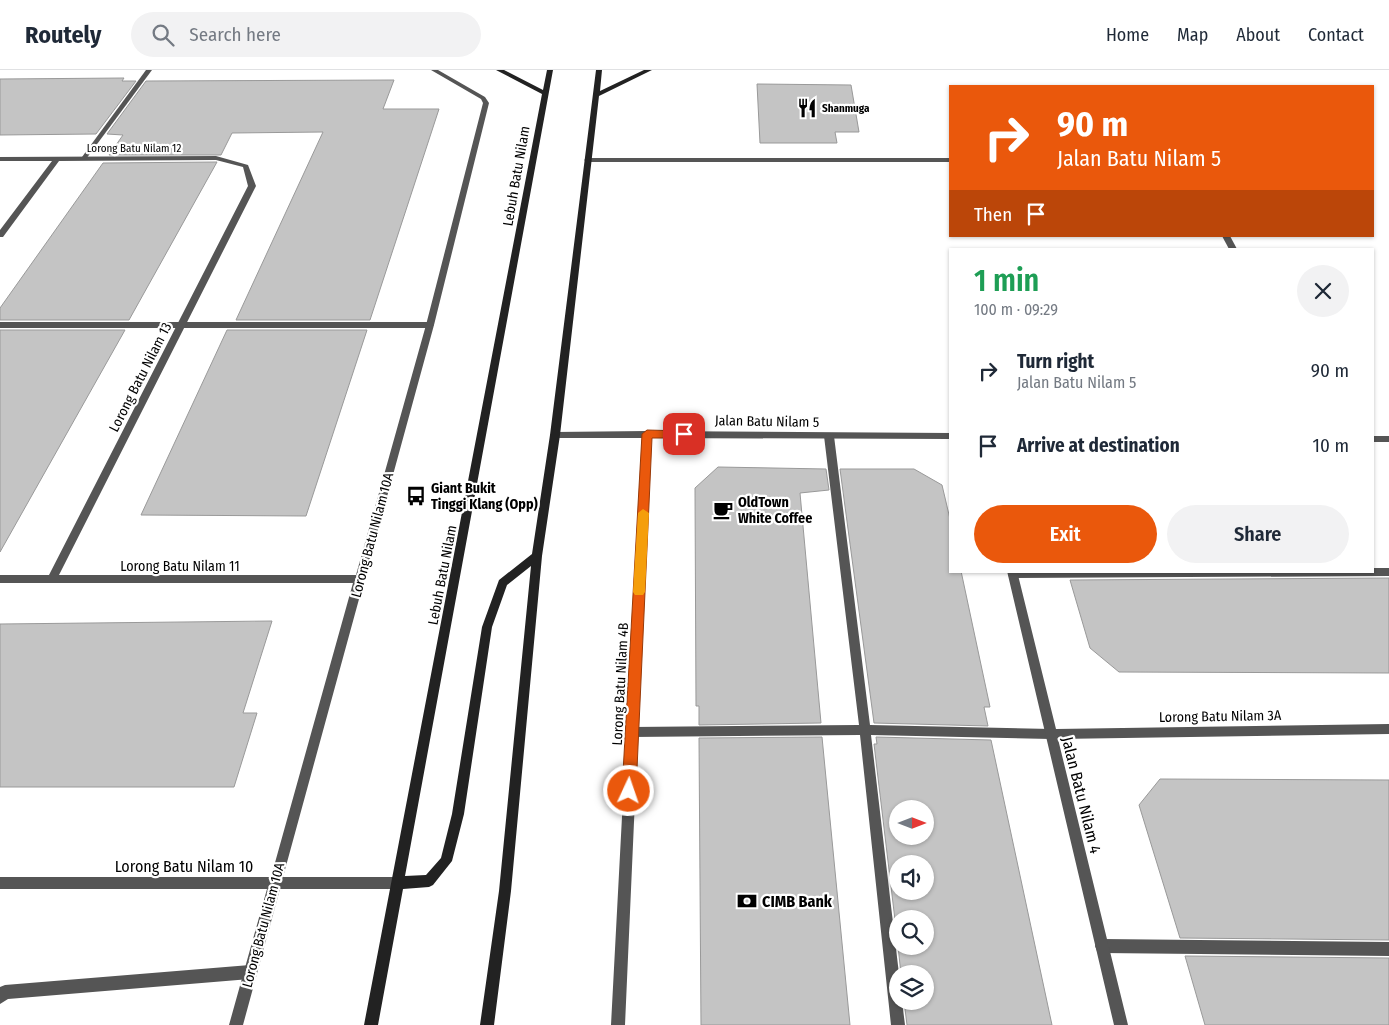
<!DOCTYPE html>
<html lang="en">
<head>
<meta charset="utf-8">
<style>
	body { margin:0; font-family:"Fira Sans Condensed",sans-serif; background:#f2f2f3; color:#1f2937; height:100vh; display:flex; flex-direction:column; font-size:19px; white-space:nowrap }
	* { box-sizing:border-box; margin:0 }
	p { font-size:16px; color:#747a83 }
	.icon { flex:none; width:28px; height:28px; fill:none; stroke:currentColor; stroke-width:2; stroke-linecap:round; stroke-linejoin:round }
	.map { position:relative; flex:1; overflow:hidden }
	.drawer { position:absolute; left:949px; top:178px; width:425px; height:325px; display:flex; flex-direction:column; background:#fff; border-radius:0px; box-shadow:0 1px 4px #0004 }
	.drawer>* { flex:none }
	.banner { position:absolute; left:949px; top:15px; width:425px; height:152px; border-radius:0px; box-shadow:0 1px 4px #0004; background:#ea580c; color:#fff; overflow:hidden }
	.needle { width:32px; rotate:90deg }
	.tools { position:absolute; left:889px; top:730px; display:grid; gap:10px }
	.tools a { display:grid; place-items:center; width:45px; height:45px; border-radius:50%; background:#fff; box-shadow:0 1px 4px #0004; font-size:25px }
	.pin { position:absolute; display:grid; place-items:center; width:42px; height:42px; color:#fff; margin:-21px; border-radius:10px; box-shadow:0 2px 8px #0006 }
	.me { position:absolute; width:55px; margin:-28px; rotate:3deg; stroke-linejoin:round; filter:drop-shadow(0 0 4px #0008) }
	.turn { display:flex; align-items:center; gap:18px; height:105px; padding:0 25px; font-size:22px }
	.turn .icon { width:65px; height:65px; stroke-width:2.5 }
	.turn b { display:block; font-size:35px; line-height:42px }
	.then { display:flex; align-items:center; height:48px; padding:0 25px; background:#0003; gap:10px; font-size:19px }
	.round { display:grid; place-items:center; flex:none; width:52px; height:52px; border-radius:26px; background:#f2f2f3 }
	.summary { display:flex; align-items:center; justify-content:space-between; height:85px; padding:0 25px }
	h1 { font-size:30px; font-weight:600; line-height:38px; color:#1e9e55 }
	.cta { display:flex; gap:10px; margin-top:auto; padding:10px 25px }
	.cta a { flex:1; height:58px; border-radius:30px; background:#ea580c; color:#fff; font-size:20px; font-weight:600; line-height:58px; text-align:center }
	.cta a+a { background:#f2f2f3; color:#1f2937 }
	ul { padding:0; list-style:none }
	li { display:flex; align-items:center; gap:15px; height:75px; padding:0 25px }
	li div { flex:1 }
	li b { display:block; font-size:19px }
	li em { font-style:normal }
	header { display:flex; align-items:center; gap:30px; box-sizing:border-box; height:70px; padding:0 25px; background:#fff; border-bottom:1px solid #e0e1e3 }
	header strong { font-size:24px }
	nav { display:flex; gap:28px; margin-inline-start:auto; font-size:18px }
	.search { width:350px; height:45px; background:#f2f2f3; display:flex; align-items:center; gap:12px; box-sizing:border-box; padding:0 18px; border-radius:28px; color:#747a83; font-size:19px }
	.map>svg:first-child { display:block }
	.building { fill:#c4c4c4; stroke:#999; fill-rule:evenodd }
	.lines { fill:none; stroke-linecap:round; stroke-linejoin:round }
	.lane { fill:#555; fill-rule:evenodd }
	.street { fill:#555; fill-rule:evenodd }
	.secondary { fill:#222; fill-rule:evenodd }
	.route { fill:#ea580c; stroke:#983908 }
	.slow { fill:#f59e0b }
	.labels { text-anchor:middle; stroke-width:4.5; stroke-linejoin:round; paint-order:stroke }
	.far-poi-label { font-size:11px; font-weight:bold; fill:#000; stroke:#fff; text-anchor:start }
	.far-street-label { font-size:11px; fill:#000; stroke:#fff }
	.street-label { font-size:14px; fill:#000; stroke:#fff }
	.poi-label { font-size:14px; font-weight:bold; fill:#000; stroke:#fff; text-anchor:start }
	.near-street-label { font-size:16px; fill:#000; stroke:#fff }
	.near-poi-label { font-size:16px; font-weight:bold; fill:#000; stroke:#fff; text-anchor:start }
</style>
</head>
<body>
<header>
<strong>Routely</strong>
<div class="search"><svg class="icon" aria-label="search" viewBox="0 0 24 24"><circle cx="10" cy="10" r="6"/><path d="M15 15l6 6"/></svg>Search here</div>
<nav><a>Home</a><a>Map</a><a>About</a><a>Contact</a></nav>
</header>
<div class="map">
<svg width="1389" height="955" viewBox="0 0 1389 955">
	<rect width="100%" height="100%" fill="#fff"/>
	<g class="building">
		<polygon points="124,8 122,11 136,11 96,64 0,65 0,9"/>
		<polygon points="394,10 383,39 439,39 370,250 236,250 323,62 232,63 221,85 109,85 123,65 107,64 146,11"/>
		<polygon points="757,14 851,15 859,62 835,62 837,73 760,73"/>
		<polygon points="217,92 129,250 0,250 0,238 103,93"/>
		<polygon points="0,260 125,260 0,482"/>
		<polygon points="227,260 367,260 306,446 141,445"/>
		<polygon points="718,397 826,399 829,420 800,423 821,653 699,655 699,636 696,636 695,418"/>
		<polygon points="840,399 914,399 942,415 950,449 950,501 961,501 990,637 984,637 988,656 874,653"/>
		<polygon points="1389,508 1389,603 1119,602 1090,578 1070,510"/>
		<polygon points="272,551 243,643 257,643 234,717 0,717 0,554"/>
		<polygon points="822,667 850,955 701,955 699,668"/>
		<path d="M876 667 991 670 1052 955H907L904 931H925V904H901L898 876H925V849H898V875L874 674H877ZM898 739H925V766H898ZM898 794H925V821H898Z"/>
		<polygon points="1160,709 1389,710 1389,870 1180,868 1139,735"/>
		<polygon points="1185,886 1389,888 1389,955 1205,955"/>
	</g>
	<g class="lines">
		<g class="lane">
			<polygon points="146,0 152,0 86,89 82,89 82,87"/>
			<polygon points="950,88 950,92 587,92 584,90 587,88"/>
			<polygon points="1222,166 1230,166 1237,179 1229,179"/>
			<polygon points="0,252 430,252 434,255 430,258 0,258"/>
			<polygon points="829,363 834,366 870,655 1051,659 1055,660 1057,664 1055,668 1051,669 871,665 899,904 898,904 898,931 902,931 905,955 891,955 860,665 632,667 628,666 626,662 628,658 632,657 859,655 824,366"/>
			<polygon points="1372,498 1389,498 1389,506 1013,508 1009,507 1008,504 1009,501 1372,501"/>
			<polygon points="1102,869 1389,872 1389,886 1102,883 1097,881 1095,876 1097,871"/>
			<polygon points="250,895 255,897 257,902 255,907 250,909 8,929 0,934 0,917 5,915"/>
		</g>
		<g class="street">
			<polygon points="431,0 438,0 485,27 489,33 434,255 283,807 398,807 402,809 404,813 402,817 398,819 280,819 243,955 229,955 267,819 0,819 0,807 271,807 353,513 0,513 0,505 49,505 248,116 243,97 216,90 59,91 3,167 0,167 0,160 52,91 0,91 0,87 216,86 248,95 256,116 59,505 356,505 426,255 483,33 481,29"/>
			<polygon points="647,361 950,363 950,369 651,368 625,955 611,955 642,368 555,368 550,365 555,362"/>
			<rect x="1372" y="366" width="17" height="6"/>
			<polygon points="1007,501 1017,501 1056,659 1389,654 1389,664 1058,669 1128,955 1114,955"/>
		</g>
		<polygon class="secondary" points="496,0 504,0 543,20 547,0 553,0 405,806 426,805 441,788 452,744 482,557 499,510 532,484 550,365 596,0 602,0 600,21 644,0 652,0 599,26 560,365 542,486 511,821 494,955 480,955 499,821 531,496 507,515 492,557 464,744 452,791 433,815 429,817 403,819 378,955 364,955 542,24"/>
	</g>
	<polygon class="route" points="647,360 684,361 689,364 684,368 652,368 636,721 634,725 629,727 624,725 622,721 642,364"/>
	<polygon class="slow" points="643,439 649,443 645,522 643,525 635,525 633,522 638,443"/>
	<defs>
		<symbol id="restaurant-bare" viewBox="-9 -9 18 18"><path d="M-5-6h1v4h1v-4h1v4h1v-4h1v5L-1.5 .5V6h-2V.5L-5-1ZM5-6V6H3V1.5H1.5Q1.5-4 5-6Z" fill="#000" stroke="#fff" stroke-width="2.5" paint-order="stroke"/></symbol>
		<symbol id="bus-bare" viewBox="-9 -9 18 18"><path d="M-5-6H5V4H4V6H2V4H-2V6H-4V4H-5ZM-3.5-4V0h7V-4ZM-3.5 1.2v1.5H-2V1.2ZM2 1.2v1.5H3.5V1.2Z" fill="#000" stroke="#fff" stroke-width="2.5" paint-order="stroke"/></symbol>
		<symbol id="cafe-bare" viewBox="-9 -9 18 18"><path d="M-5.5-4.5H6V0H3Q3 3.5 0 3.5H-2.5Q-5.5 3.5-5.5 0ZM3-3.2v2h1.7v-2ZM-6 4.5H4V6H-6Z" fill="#000" stroke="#fff" stroke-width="2.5" paint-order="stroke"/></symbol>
		<symbol id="bank-bare" viewBox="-9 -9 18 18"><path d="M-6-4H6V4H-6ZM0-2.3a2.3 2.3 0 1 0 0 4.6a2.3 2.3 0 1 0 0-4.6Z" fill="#000" stroke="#fff" stroke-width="2.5" paint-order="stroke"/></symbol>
	</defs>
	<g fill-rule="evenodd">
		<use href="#restaurant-bare" x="793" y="24" width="28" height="28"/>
		<use href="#bus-bare" x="402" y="412" width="28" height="28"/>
		<use href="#cafe-bare" x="709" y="426" width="28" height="28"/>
		<use href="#bank-bare" x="733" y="817" width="28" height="28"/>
	</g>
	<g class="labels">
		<g class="far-poi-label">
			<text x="822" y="42">Shanmuga</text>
		</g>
		<g class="far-street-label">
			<text x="134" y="82">Lorong Batu Nilam 12</text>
		</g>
		<g class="street-label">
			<text transform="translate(516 106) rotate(-80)" y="5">Lebuh Batu Nilam</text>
			<text transform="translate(140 307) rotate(-63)" y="5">Lorong Batu Nilam 13</text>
			<text transform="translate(767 351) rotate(1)" y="5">Jalan Batu Nilam 5</text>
			<text transform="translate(372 465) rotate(-75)" y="5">Lorong Batu Nilam 10A</text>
			<text x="180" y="501">Lorong Batu Nilam 11</text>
			<text transform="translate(442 505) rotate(-79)" y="5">Lebuh Batu Nilam</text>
			<text transform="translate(620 614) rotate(-87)" y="5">Lorong Batu Nilam 4B</text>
			<text transform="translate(1220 646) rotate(-1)" y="5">Lorong Batu Nilam 3A</text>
			<text transform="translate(263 855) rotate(-75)" y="5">Lorong Batu Nilam 10A</text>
		</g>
		<g class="poi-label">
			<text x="431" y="423">Giant Bukit<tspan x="431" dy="16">Tinggi Klang (Opp)</tspan></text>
			<text x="738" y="437">OldTown<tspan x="738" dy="16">White Coffee</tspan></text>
		</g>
		<g class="near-street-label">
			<text transform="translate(1082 725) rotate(76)" y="6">Jalan Batu Nilam 4</text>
			<text x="184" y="802">Lorong Batu Nilam 10</text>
		</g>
		<g class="near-poi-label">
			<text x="762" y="837">CIMB Bank</text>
		</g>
	</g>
</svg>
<div class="tools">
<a><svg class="needle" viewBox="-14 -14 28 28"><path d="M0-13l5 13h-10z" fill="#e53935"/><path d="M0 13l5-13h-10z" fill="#747a83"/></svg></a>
<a><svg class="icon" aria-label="sound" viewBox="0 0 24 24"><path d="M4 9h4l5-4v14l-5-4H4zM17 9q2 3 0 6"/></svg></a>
<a><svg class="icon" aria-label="search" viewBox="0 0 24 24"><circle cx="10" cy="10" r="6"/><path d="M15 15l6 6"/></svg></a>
<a><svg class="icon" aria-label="layers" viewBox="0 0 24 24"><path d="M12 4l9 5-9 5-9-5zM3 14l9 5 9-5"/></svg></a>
</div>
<div class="pin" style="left:684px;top:364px;background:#d93025"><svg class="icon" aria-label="arrive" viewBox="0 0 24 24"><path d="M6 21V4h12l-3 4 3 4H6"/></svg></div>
<svg class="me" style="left:629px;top:721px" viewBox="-20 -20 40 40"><circle r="17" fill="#ea580c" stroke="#fff" stroke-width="3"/><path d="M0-11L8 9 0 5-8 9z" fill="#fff"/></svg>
<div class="banner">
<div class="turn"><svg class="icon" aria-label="right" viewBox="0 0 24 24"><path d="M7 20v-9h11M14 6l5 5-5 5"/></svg><div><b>90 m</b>Jalan Batu Nilam 5</div></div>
<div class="then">Then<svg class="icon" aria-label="arrive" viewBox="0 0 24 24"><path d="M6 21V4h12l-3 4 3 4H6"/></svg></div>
</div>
<section class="drawer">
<div class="summary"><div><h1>1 min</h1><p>100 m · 09:29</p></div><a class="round"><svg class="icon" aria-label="close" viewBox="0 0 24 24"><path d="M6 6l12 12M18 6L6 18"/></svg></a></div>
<ul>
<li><svg class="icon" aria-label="right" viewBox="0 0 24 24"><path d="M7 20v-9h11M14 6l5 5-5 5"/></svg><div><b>Turn right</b><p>Jalan Batu Nilam 5</p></div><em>90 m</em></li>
<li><svg class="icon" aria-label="arrive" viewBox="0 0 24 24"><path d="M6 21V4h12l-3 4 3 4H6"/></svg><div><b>Arrive at destination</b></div><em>10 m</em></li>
</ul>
<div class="cta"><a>Exit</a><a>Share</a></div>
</section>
</div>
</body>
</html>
